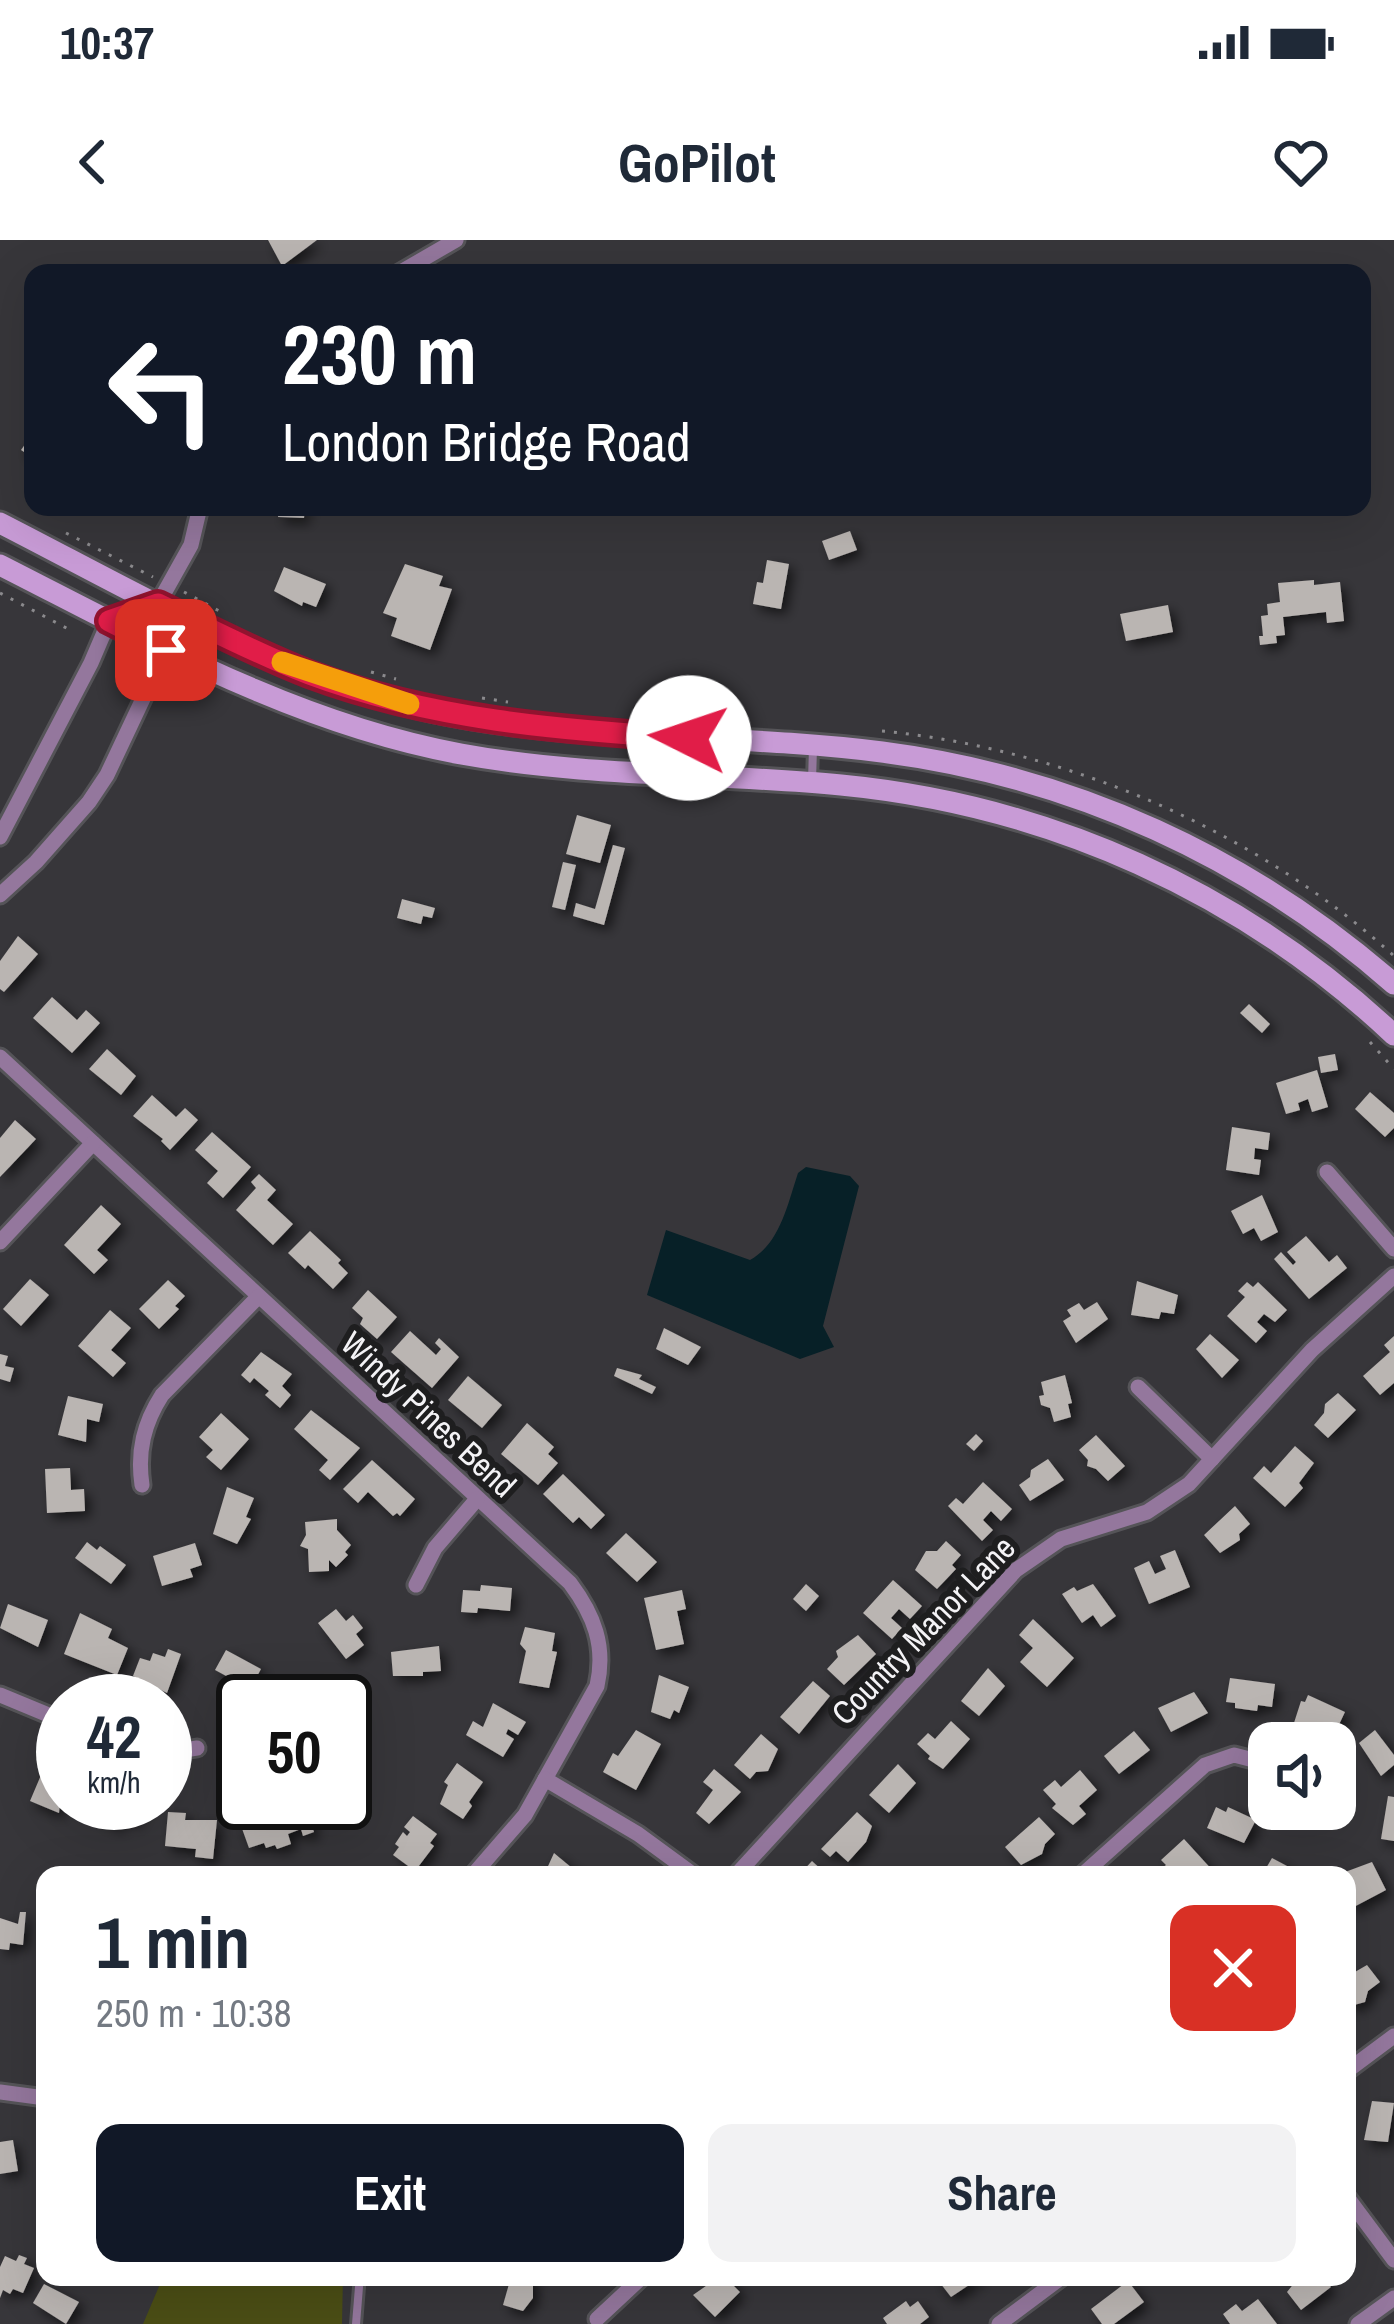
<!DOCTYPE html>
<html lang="en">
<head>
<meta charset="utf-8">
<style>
	body { margin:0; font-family:"Archivo Narrow",sans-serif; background:#f2f2f3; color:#1f2937; height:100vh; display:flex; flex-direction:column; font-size:45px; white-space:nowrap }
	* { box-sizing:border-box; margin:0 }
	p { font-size:39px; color:#747a83 }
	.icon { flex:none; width:66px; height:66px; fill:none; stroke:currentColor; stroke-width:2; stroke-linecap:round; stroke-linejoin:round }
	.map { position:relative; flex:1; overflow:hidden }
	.details { position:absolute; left:36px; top:1626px; width:1320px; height:420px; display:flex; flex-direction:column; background:#fff; border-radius:24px; box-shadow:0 12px 48px #0002 }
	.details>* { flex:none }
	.hud { position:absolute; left:24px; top:24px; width:1347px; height:252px; border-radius:24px; box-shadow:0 12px 48px #0002; background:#111827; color:#fff; overflow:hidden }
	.controls { position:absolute; left:1248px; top:1482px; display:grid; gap:24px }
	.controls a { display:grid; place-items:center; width:108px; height:108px; border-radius:24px; background:#fff; box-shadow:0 12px 48px #0002; font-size:60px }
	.speed { position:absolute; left:36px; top:1434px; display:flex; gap:24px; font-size:60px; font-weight:700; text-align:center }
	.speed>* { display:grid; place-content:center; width:156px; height:156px; border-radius:50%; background:#fff; box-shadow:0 12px 48px #0002; line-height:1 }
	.speed small { font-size:30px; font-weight:400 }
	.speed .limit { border:6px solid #111; border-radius:18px; background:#fff; color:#111 }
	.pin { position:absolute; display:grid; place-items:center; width:102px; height:102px; color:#fff; margin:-51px; border-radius:24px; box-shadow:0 6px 18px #0006 }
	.me { position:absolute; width:132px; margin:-66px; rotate:274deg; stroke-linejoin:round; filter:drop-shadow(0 0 9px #0008) }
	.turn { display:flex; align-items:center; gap:42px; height:252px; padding:0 60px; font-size:54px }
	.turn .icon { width:156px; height:156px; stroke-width:2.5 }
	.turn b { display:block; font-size:84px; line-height:102px }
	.round { display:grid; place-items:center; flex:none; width:126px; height:126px; border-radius:24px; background:#f2f2f3 }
	.summary { display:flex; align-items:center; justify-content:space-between; height:204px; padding:0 60px }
	h1 { font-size:72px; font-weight:700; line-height:90px }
	.action { display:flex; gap:24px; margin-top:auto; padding:24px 60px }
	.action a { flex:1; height:138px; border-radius:24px; background:#111827; color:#fff; font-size:48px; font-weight:700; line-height:138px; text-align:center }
	.action a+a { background:#f2f2f3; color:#1f2937 }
	.status { display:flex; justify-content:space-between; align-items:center; height:84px; padding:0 60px; background:#fff; direction:ltr }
	.status svg { height:33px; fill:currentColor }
	header { display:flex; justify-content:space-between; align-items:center; height:156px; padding:0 60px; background:#fff; font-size:54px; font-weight:700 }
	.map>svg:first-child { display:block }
	.green { fill:#4b4e15 }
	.water { fill:#072027 }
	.building { fill:#bab5b2; filter:url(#shadow) }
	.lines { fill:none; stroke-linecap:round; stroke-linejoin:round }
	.service-casing { stroke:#555458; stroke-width:14 }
	.minor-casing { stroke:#555458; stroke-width:21 }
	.secondary-casing { stroke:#555458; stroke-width:27 }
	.path { stroke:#8b8a8d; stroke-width:3; stroke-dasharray:3 9; stroke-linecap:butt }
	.service { stroke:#94779d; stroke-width:8 }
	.minor { stroke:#94779d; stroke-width:15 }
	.secondary { stroke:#c89bd6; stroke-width:21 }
	.route-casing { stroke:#92132f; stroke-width:30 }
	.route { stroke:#e11d48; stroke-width:21 }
	.slow { stroke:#f59e0b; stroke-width:21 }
	.labels { text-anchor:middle; stroke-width:12; stroke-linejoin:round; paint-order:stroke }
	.street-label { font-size:33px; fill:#f4f3f6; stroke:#1e1e1f }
</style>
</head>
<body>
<div class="status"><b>10:37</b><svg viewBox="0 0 49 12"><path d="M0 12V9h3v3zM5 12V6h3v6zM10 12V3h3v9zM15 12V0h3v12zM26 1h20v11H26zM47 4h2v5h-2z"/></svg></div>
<header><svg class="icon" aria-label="back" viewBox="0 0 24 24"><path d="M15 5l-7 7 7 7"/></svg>GoPilot<svg class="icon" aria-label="heart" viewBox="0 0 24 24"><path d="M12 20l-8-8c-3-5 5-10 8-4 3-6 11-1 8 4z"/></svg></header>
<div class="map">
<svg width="1394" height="2084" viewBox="0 0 1394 2084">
	<defs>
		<filter id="shadow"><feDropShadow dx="5.5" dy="5.5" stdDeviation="6" flood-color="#0009"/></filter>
	</defs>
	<rect width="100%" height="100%" fill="#37363a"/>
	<polygon class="green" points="163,2037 343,2037 342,2084 143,2084"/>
	<path class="water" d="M806 927 850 936 859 946 823 1086 834 1107 800 1119 647 1055 666 990 750 1020C780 1004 788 963 798 933Z"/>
	<g class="building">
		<polygon points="268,0 317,0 282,26"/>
		<polygon points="33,193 33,218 21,210"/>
		<polygon points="279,267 305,267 304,278 278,277"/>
		<polygon points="850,291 857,310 829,320 822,301"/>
		<polygon points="767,320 789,324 781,369 753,364 757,342 763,343"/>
		<polygon points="405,324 443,336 439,346 452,349 430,410 391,396 397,378 383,373"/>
		<polygon points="284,327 326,344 316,367 303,362 302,366 274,351"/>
		<polygon points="1314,340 1314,345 1340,342 1344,381 1327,383 1326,372 1283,377 1285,395 1276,396 1277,403 1260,405 1259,396 1263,396 1261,376 1268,375 1267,364 1280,362 1278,343"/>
		<polygon points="1168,365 1173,392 1126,401 1120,374"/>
		<polygon points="577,575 611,585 600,623 566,614"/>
		<polygon points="613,605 625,608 604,685 573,676 576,663 595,669"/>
		<polygon points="563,622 576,625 565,670 552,667"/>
		<polygon points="402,659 435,668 432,678 423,676 421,684 397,678"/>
		<polygon points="18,696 38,714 4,752 0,749 0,721"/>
		<polygon points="52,757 77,780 86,770 100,783 72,813 33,778"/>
		<polygon points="1249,764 1270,784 1262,793 1240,773"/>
		<polygon points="107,809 136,836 121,855 89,829"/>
		<polygon points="1335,814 1338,830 1321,833 1318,817"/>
		<polygon points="1317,830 1328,867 1312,872 1308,859 1298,863 1300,870 1286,874 1276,843"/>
		<polygon points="1370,852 1394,873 1394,888 1385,897 1355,869"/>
		<polygon points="152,855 176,877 185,868 198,880 170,910 161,901 163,899 133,876"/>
		<polygon points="15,880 36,899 0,937 0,898"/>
		<polygon points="1232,887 1270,893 1268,910 1255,908 1254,919 1261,920 1259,935 1226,930"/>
		<polygon points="212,892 251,927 223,958 207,943 218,931 195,910"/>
		<polygon points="259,934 276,950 267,960 293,984 273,1005 236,970 256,948 251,942"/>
		<polygon points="1262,955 1278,992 1261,1001 1254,988 1243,994 1231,971"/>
		<polygon points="101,965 121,984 97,1010 108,1020 94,1034 64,1005"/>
		<polygon points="310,991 341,1020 338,1023 348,1033 333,1049 308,1025 305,1029 288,1013"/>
		<polygon points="1306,996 1329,1022 1337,1015 1347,1028 1309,1059 1274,1019 1281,1012 1293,1025 1296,1022 1287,1012"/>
		<polygon points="30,1039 49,1055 21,1086 3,1069"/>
		<polygon points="168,1040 185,1056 175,1066 179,1069 159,1089 139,1069"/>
		<polygon points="1137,1041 1178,1055 1174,1074 1161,1072 1159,1079 1131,1075"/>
		<polygon points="1247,1042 1253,1047 1258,1042 1287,1070 1275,1082 1264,1074 1257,1082 1267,1091 1256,1103 1227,1076 1245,1057 1238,1051"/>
		<polygon points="368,1050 397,1077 377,1099 360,1084 363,1078 352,1068"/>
		<polygon points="1097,1062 1108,1079 1076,1103 1063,1081 1071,1076 1067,1070 1079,1063 1084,1070"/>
		<polygon points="110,1070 131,1088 111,1110 126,1123 113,1137 78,1106"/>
		<polygon points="664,1088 701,1107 688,1125 656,1109"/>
		<polygon points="410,1091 436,1115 441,1109 435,1103 439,1098 459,1117 432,1148 391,1112"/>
		<polygon points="1210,1094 1239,1120 1222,1138 1196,1109"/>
		<polygon points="1394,1096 1394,1143 1380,1155 1363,1136 1390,1112 1384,1105"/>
		<polygon points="261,1112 292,1134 282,1146 291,1155 280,1168 265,1155 269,1151 254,1138 250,1143 241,1135"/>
		<polygon points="0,1114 8,1116 5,1126 14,1128 10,1142 0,1139"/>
		<polygon points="617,1128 642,1135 639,1139 656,1147 652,1154 614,1136"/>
		<polygon points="1065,1135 1072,1163 1068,1164 1071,1177 1054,1182 1050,1168 1041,1165 1039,1156 1044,1155 1041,1142"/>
		<polygon points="468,1136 502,1165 482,1188 448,1160"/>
		<polygon points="1338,1153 1356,1170 1328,1198 1314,1185 1324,1173 1325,1164"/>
		<polygon points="68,1156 103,1164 99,1182 87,1179 86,1202 58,1195"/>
		<polygon points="311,1170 360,1208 330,1240 319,1230 328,1220 294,1189"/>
		<polygon points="221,1173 249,1199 221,1230 206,1217 213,1210 199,1197"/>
		<polygon points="527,1183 554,1207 548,1214 558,1223 538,1245 501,1214"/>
		<polygon points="976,1194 983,1201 974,1211 966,1204"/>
		<polygon points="1096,1195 1125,1226 1108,1241 1096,1229 1087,1226 1088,1220 1079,1210"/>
		<polygon points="1295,1206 1314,1223 1299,1243 1303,1248 1285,1267 1253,1238 1264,1226 1271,1233"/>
		<polygon points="1048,1219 1064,1240 1030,1261 1019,1245 1030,1237 1031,1230"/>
		<polygon points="372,1220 415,1259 400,1276 397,1273 393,1276 368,1252 358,1263 343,1249"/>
		<polygon points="70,1228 71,1250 84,1249 85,1271 47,1273 45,1229"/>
		<polygon points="563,1234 605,1275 591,1289 579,1277 573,1283 543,1254"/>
		<polygon points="983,1242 1012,1269 1001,1281 991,1271 983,1280 993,1290 982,1301 948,1266 956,1258 963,1264"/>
		<polygon points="227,1247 254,1258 246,1277 251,1279 237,1304 213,1294"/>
		<polygon points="1235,1266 1250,1284 1239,1294 1240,1300 1220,1313 1204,1295"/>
		<polygon points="337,1279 337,1290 351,1305 345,1312 348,1315 336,1327 329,1320 329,1331 309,1332 308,1309 300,1306 306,1295 305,1282"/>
		<polygon points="626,1293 657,1322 637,1342 606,1313"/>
		<polygon points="946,1301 961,1315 952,1325 956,1329 937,1349 915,1330 926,1311 937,1311"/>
		<polygon points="87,1302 97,1310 100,1306 126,1325 111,1344 75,1318"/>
		<polygon points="195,1303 202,1325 190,1329 193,1337 162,1346 153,1316"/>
		<polygon points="1175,1310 1190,1347 1149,1364 1134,1328 1149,1321 1155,1334 1166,1329 1160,1316"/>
		<polygon points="893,1340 922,1366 910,1379 899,1369 891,1378 902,1388 892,1399 863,1373"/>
		<polygon points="806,1344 819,1356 806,1371 793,1359"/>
		<polygon points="1093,1344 1116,1376 1101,1387 1093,1375 1082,1383 1062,1354 1074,1347 1077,1351"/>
		<polygon points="481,1345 512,1348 510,1371 478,1368 477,1373 461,1372 463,1350 480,1351"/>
		<polygon points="682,1350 686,1369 677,1371 684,1404 656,1410 644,1358"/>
		<polygon points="8,1364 48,1380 38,1407 0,1388"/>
		<polygon points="336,1369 346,1381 353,1375 363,1388 356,1394 364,1405 346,1419 318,1383"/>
		<polygon points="80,1373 112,1389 108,1398 128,1408 117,1435 64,1414"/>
		<polygon points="1033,1379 1074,1418 1047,1447 1020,1422 1033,1408 1019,1395"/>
		<polygon points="525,1387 555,1393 552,1411 557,1412 549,1448 519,1443 526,1411 520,1404"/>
		<polygon points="858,1395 876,1414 844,1445 827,1429 838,1417 836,1411"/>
		<polygon points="439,1406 441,1431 423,1432 423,1436 393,1436 391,1412"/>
		<polygon points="168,1409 181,1414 167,1453 133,1436 140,1418 150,1421 153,1413 165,1417"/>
		<polygon points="226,1410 261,1429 247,1455 232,1447 228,1442 230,1438 215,1430"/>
		<polygon points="988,1428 1005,1446 979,1476 961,1461"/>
		<polygon points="659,1435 689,1447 679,1473 674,1470 670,1479 651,1472"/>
		<polygon points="1230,1438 1275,1444 1272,1467 1258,1465 1257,1471 1235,1468 1235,1463 1226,1462"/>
		<polygon points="813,1441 830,1456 799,1494 780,1477"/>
		<polygon points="1194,1452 1208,1473 1171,1492 1158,1468"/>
		<polygon points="1308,1455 1345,1472 1334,1495 1312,1485 1308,1493 1293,1486 1301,1461 1305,1462"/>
		<polygon points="493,1463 526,1482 518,1495 508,1489 506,1494 514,1499 503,1517 466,1495 473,1481 483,1487"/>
		<polygon points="951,1481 970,1499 943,1529 928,1519 930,1516 917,1504 928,1493 935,1499"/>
		<polygon points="636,1490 661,1504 636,1550 603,1532 613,1513 618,1516"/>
		<polygon points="1375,1490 1394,1515 1394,1525 1381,1536 1359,1503"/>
		<polygon points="1134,1491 1150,1510 1119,1534 1104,1516"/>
		<polygon points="761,1494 778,1509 768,1531 756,1532 750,1539 734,1525"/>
		<polygon points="457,1523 483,1542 469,1562 472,1566 463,1579 440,1564 448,1545 444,1542"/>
		<polygon points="898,1524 916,1543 889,1573 869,1555"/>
		<polygon points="59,1526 63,1528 59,1573 30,1561 44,1528 56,1533"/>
		<polygon points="714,1529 741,1552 709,1584 696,1573 713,1550 703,1542"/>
		<polygon points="1080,1530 1097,1550 1079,1566 1086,1574 1073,1585 1052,1568 1056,1564 1043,1550 1055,1540 1061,1547"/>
		<polygon points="1388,1556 1394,1557 1394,1601 1381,1599"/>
		<polygon points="102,1563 143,1563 135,1582 122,1577 118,1587 96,1577"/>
		<polygon points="284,1563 304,1563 314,1592 303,1596 301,1589 288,1594 291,1604 277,1609 275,1605 266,1608 264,1603 249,1608 240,1583 257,1577 255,1573"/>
		<polygon points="1216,1567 1226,1572 1228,1567 1256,1580 1244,1603 1207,1588"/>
		<polygon points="168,1572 186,1573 185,1580 217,1580 213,1619 195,1617 196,1609 165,1606"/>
		<polygon points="857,1572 872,1586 866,1602 848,1622 836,1611 830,1617 821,1609"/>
		<polygon points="413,1576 437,1594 430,1603 434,1606 415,1631 393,1615 399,1607 395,1604 403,1592 407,1596 410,1592 404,1587"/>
		<polygon points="1039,1577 1055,1594 1045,1604 1042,1614 1021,1625 1005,1607"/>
		<polygon points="1184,1599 1214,1632 1211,1635 1197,1635 1192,1630 1186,1635 1164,1635 1160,1630 1166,1625 1161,1620"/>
		<polygon points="554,1613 572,1628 584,1635 544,1635"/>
		<polygon points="1272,1618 1287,1626 1285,1629 1295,1635 1262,1635"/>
		<polygon points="812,1621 827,1635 799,1635"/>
		<polygon points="1372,1622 1386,1650 1350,1669 1347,1635 1337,1635"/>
		<polygon points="20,1672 26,1672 23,1705 10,1703 9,1710 0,1709 0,1678 18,1684"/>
		<polygon points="1367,1725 1380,1742 1368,1751 1365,1762 1347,1767 1348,1736"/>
		<polygon points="1372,1861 1394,1863 1388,1902 1364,1900"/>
		<polygon points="13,1900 18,1931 0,1934 0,1902"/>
		<polygon points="19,2015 27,2018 24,2024 34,2028 23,2053 13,2049 10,2054 3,2050 0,2058 0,2027 5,2016 16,2021"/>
		<polygon points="511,2037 533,2037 533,2058 523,2071 503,2065"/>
		<polygon points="708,2037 731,2037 728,2040 740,2052 715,2077 693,2055 713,2041"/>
		<polygon points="940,2037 981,2037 951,2057 937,2039"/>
		<polygon points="1299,2037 1301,2040 1323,2037 1331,2047 1301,2070 1287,2052"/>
		<polygon points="1128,2041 1144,2062 1114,2084 1102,2084 1091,2069"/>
		<polygon points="44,2044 79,2062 66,2084 33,2063"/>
		<polygon points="1258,2059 1277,2084 1230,2084 1223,2074 1236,2064 1242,2071"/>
		<polygon points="906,2061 910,2067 918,2061 929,2077 920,2084 887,2084 883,2078"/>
	</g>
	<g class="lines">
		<defs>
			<g id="service">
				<polyline points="812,541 813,508"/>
				<polyline points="356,2084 359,2047"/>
			</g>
			<g id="minor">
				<polyline points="399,33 456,0"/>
				<polyline points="158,364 191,305 200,267"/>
				<polyline points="0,597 91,423 109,381 158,364"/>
				<polyline points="0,655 36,622 89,562 107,535 166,410 158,364"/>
				<path d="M0 817 570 1343C594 1375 606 1406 597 1446L525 1575 473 1635"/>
				<polyline points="1327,932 1394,1009"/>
				<polyline points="0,1002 93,903"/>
				<polyline points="1138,1147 1212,1219"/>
				<path d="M142 1245C137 1211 144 1183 162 1155L258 1057"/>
				<polyline points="416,1345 435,1308 477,1259"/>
				<polyline points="0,1455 63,1481"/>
				<polyline points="165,1513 197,1508"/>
				<polyline points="545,1539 638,1594 694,1635"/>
				<polyline points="736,1635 1016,1330 1061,1299 1147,1272 1189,1244 1312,1110 1394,1036"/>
				<polyline points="1082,1635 1205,1525 1234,1515 1269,1524"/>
				<polyline points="1347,1831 1394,1796"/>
				<polyline points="0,1852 45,1858"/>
				<polyline points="1347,1957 1394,2020"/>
				<polyline points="597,2079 642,2037"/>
				<polyline points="999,2084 1062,2037"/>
				<polyline points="1358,2084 1394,2058"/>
			</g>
			<g id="secondary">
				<path d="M0 283C139 354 277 436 431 470 579 502 732 493 882 512 1074 537 1249 617 1394 744"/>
				<path d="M0 325C148 400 296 484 461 514 586 537 715 533 841 545 1049 565 1242 652 1394 795"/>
			</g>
		</defs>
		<use href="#service" class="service-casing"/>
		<use href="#minor" class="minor-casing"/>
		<use href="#secondary" class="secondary-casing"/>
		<g class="path">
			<polyline points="66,293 153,337"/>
			<polyline points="184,352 223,373"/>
			<polyline points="0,353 74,392"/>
			<polyline points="371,432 396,439"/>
			<polyline points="482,458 508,462"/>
			<path d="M882 491C1067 509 1257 591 1394 716"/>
			<polyline points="1370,802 1394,829"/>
		</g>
		<use href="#service" class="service"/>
		<use href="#minor" class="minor"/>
		<use href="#secondary" class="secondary"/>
	</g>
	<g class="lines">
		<defs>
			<path id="route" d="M166 410 109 381 158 364C208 388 257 414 309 434 432 480 560 490 689 498"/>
		</defs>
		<use href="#route" class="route-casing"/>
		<use href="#route" class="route"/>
		<polyline class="slow" points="282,422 409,464"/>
	</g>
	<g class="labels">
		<g class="street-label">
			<text transform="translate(429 1174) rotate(43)" y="12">Windy Pines Bend</text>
			<text transform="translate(923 1390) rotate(-46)" y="12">Country Manor Lane</text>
		</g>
	</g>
</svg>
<div class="controls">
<a><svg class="icon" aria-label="sound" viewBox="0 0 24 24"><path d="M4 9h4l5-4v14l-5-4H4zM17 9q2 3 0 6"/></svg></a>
</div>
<div class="speed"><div>42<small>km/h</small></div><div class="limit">50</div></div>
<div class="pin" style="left:166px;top:410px;background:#d93025"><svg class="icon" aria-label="arrive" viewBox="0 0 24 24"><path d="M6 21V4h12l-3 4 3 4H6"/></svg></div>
<svg class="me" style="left:689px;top:498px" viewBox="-20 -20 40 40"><circle r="19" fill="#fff"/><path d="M0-13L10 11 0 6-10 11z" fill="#e11d48"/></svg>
<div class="hud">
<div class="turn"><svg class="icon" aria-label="left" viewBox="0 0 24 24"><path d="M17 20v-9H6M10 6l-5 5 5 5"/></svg><div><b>230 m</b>London Bridge Road</div></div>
</div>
<section class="details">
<div class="summary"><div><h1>1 min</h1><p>250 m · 10:38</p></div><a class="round" style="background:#d93025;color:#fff"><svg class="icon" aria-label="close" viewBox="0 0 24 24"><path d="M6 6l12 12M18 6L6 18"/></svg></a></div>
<div class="action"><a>Exit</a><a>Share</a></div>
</section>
</div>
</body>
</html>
